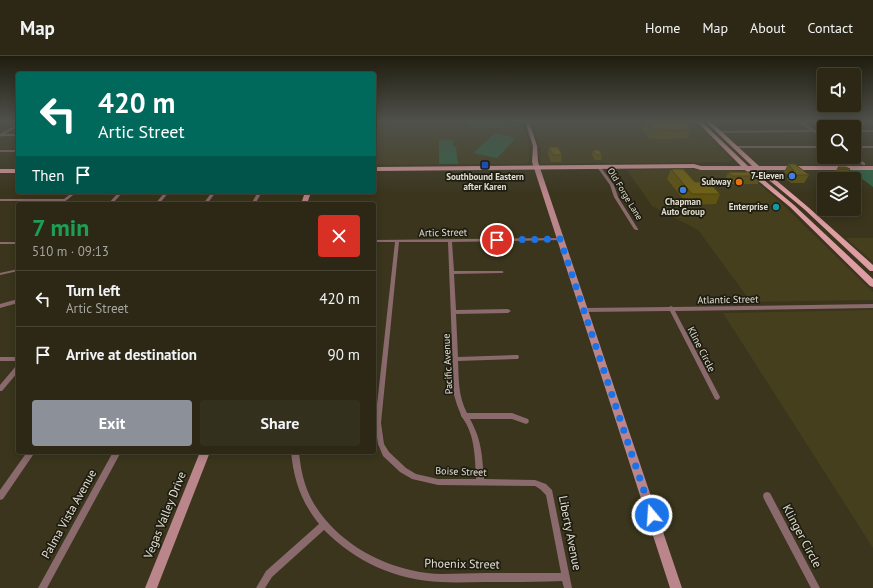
<!DOCTYPE html>
<html lang="en">
<head>
<meta charset="utf-8">
<style>
	body { margin:0; font-family:"PT Sans",sans-serif; background:#34301e; color:#f1f3f6; height:100vh; display:flex; flex-direction:column; font-size:15px; white-space:nowrap }
	* { box-sizing:border-box; margin:0 }
	p { font-size:13px; color:#a6a6a0 }
	.icon { flex:none; width:22px; height:22px; fill:none; stroke:currentColor; stroke-width:2; stroke-linecap:round; stroke-linejoin:round }
	.map { position:relative; flex:1; overflow:hidden }
	.sheet { position:absolute; left:16px; top:146px; width:360px; height:252px; display:flex; flex-direction:column; background:#2c2815; border-radius:4px; box-shadow:0 2px 10px #0003,0 0 0 1px #484434 }
	.sheet>* { flex:none }
	.guide { position:absolute; left:16px; top:16px; width:360px; height:122px; border-radius:4px; box-shadow:0 2px 10px #0003,0 0 0 1px #484434; background:#00695c; color:#fff; overflow:hidden }
	.tools { position:absolute; left:817px; top:12px; display:grid; gap:8px }
	.tools a { display:grid; place-items:center; width:44px; height:44px; border-radius:4px; background:#2c2815; box-shadow:0 2px 10px #0003,0 0 0 1px #484434; font-size:20px }
	.pin { position:absolute; display:grid; place-items:center; width:34px; height:34px; color:#fff; margin:-17px; border:2px solid #fff; border-radius:50%; box-shadow:0 1px 4px #0007 }
	.me { position:absolute; width:44px; margin:-22px; rotate:342deg; stroke-linejoin:round; filter:drop-shadow(0 0 3px #0008) }
	.turn { display:flex; align-items:center; gap:14px; height:84px; padding:0 16px; font-size:18px }
	.turn .icon { width:52px; height:52px; stroke-width:2.5 }
	.turn b { display:block; font-size:28px; line-height:34px }
	.then { display:flex; align-items:center; height:38px; padding:0 16px; background:#0003; gap:8px; font-size:15px }
	.round { display:grid; place-items:center; flex:none; width:42px; height:42px; border-radius:4px; background:#34301e }
	.headline { display:flex; align-items:center; justify-content:space-between; height:68px; padding:0 16px }
	h1 { font-size:24px; font-weight:700; line-height:30px; color:#1e9e55 }
	.button { display:flex; gap:8px; margin-top:auto; padding:8px 16px }
	.button a { flex:1; height:46px; border-radius:4px; background:#8c9099; color:#fff; font-size:16px; font-weight:700; line-height:46px; text-align:center }
	.button a+a { background:#34301e; color:#f1f3f6 }
	ul { padding:0; list-style:none }
	li { display:flex; align-items:center; gap:12px; height:56px; padding:0 16px; border-top:1px solid #484434 }
	li div { flex:1 }
	li b { display:block; font-size:15px }
	li em { font-style:normal }
	header { display:flex; align-items:center; gap:24px; box-sizing:border-box; height:56px; padding:0 20px; background:#2c2815; border-bottom:1px solid #484434 }
	header strong { font-size:19px }
	nav { display:flex; gap:22px; margin-inline-start:auto; font-size:14px }
	.map>svg:first-child { display:block }
	.built { fill:#453f1e }
	.green { fill:#306446 }
	.lines { fill:none; stroke-linecap:round; stroke-linejoin:round }
	.street { fill:#8a6a6c; fill-rule:evenodd }
	.secondary { fill:#ba868b; fill-rule:evenodd }
	.primary { fill:#de9ca3; fill-rule:evenodd }
	.wall { fill:#5f5312 }
	.building { fill:#6f6115; stroke:#4e440f }
	.route { stroke:#1a73e8; stroke-width:7; stroke-dasharray:0 12.6 }
	.transit-dot { fill:#1a4fb4; stroke:#1f1d12; stroke-width:1.5 }
	.shop-dot { fill:#3f7fe0; stroke:#1f1d12; stroke-width:1.5 }
	.food-dot { fill:#e8710a; stroke:#1f1d12; stroke-width:1.5 }
	.culture-dot { fill:#0f9aa8; stroke:#1f1d12; stroke-width:1.5 }
	.labels { text-anchor:middle; stroke-width:3.5; stroke-linejoin:round; paint-order:stroke }
	.far-poi-label { font-size:9px; font-weight:bold; fill:#e2dfd1; stroke:#1f1d12; text-anchor:end }
	.far-street-label { font-size:9px; fill:#e2dfd1; stroke:#1f1d12 }
	.street-label { font-size:10px; fill:#e2dfd1; stroke:#1f1d12 }
	.near-street-label { font-size:12px; fill:#e2dfd1; stroke:#1f1d12 }
</style>
</head>
<body>
<header>
<strong>Map</strong>
<nav><a>Home</a><a>Map</a><a>About</a><a>Contact</a></nav>
</header>
<div class="map">
<svg width="873" height="532" viewBox="0 0 873 532">
	<rect width="100%" height="100%" fill="#3a351c"/>
	<g class="built">
		<polygon points="374,65 522,65 529,87 529,106 525,108 374,109"/>
		<polygon points="533,65 694,65 732,103 732,105 729,106 541,108 540,103 541,94"/>
		<polygon points="680,113 735,114 747,118 778,144 873,236 873,244 751,246 698,174 652,150 627,114"/>
		<polygon points="846,182 873,182 873,206"/>
		<polygon points="873,254 873,492 723,257"/>
	</g>
	<g class="green">
		<polygon points="467,65 518,65 520,71 470,72"/>
		<polygon points="495,77 516,82 497,102 473,97"/>
		<polygon points="439,84 453,84 453,90 456,91 458,108 439,108"/>
		<polygon points="849,113 873,113 873,131"/>
	</g>
	<g class="lines">
		<g class="street">
			<polygon points="797,65 801,65 815,74 824,74 824,76 817,76 824,81 824,83 813,76 718,77 716,76 718,75 810,74"/>
			<polygon points="18,68 18,70 5,78 18,78 18,80 2,80 0,81 0,78"/>
			<rect x="854" y="74" width="19" height="2"/>
			<polygon points="734,90 824,90 824,92 735,92 733,91"/>
			<rect x="854" y="90" width="19" height="2"/>
			<rect x="0" y="94" width="18" height="2"/>
			<polygon points="854,100 865,107 865,109 863,109 851,101 854,101"/>
			<polygon points="598,110 600,110 614,129 618,141 638,173 638,174 636,174 634,173 614,141 610,129 597,111"/>
			<polygon points="73,136 77,136 63,147 62,147 62,145 0,145 0,143 64,143"/>
			<polygon points="119,136 123,136 112,148 108,148"/>
			<polygon points="165,136 169,136 159,148 155,148"/>
			<polygon points="212,136 216,136 207,148 203,148"/>
			<polygon points="258,136 262,136 255,148 251,148"/>
			<path d="M560 182H562V184L452 186 454 215H502L504 216 502 217 454 218 456 254 508 253 511 255 508 257 456 258 458 301 516 299H518L519 301 518 303H516L458 305C459 325 458 339 467 357H512L528 363 529 365 528 367 526 368 512 363H470C482 385 482 399 484 423L535 424 546 428 552 434 572 532H564L562 525C537 526 512 526 486 526 471 526 456 527 441 526 395 524 356 506 324 474L272 521 265 532H256L266 515 319 468C301 445 294 425 291 396H299C302 429 311 450 335 474 363 501 403 517 442 518 456 518 471 517 485 517 510 517 535 517 561 517L546 439 540 433 535 430 438 429 412 423 400 416 383 400 378 388 375 367 395 186H374V184ZM399 186H448L454 339 457 349 461 359V360C475 377 475 401 476 423H438L416 418 406 412 389 396 384 388 381 367Z"/>
			<rect x="0" y="186" width="18" height="2"/>
			<polygon points="18,213 18,215 0,219 0,217"/>
			<polygon points="18,243 18,247 0,252 0,248"/>
			<polygon points="873,248 873,252 675,255 720,341 719,343 717,344 715,343 670,255 584,256 581,254 584,252 669,251 671,250 673,251"/>
			<rect x="0" y="301" width="18" height="4"/>
			<polygon points="16,310 18,310 18,316 2,335 0,335 0,329"/>
			<polygon points="27,396 35,396 3,443 0,444 0,434"/>
			<polygon points="113,396 121,396 47,532 38,532"/>
			<polygon points="767,436 770,437 820,532 811,532 764,443 763,440 764,437"/>
		</g>
		<g class="secondary">
			<polygon points="525,65 529,65 537,90 538,106 682,532 670,532 532,106 533,90"/>
			<polygon points="305,136 311,136 307,148 301,148"/>
			<polygon points="200,396 210,396 157,532 145,532"/>
		</g>
		<g class="primary">
			<polygon points="696,65 701,65 748,110 752,110 705,65 710,65 759,110 873,110 873,114 764,114 808,151 873,209 873,215 870,215 804,153 757,114 752,114 794,149 873,223 873,231 870,230 790,151 745,114 701,114 694,112 374,115 374,111 694,108 701,110 741,110"/>
			<rect x="0" y="113" width="18" height="4"/>
		</g>
	</g>
	<g class="wall">
		<polygon points="644,65 683,65 691,73 688,82 672,83 650,83 642,73"/>
		<polygon points="549,91 562,99 561,106 551,106 548,98"/>
		<polygon points="593,94 602,99 601,104 595,104 592,99"/>
		<polygon points="788,108 809,119 804,127 791,127 787,123 788,120 784,116"/>
		<polygon points="838,111 850,113 847,118 839,118 835,116"/>
		<polygon points="671,113 695,126 720,138 716,148 688,149 667,123"/>
		<polygon points="728,116 761,120 758,128 729,128 725,124"/>
		<polygon points="831,153 854,153 849,160 834,160 830,156"/>
	</g>
	<g class="building">
		<polygon points="645,65 683,65 691,73 675,74 653,73"/>
		<polygon points="549,91 558,91 562,99 553,99"/>
		<polygon points="593,94 599,94 602,99 596,99"/>
		<polygon points="788,108 795,108 809,119 796,119 791,115 794,115"/>
		<polygon points="838,111 846,111 850,113 842,113"/>
		<polygon points="671,113 683,113 695,126 709,126 720,138 692,138"/>
		<polygon points="728,116 758,116 761,120 732,120"/>
	</g>
	<linearGradient id="sky" x2="0" y2="1"><stop stop-color="#201d0f"/><stop offset="0.47" stop-color="#4f514b"/><stop offset="1" stop-color="#4f514b" stop-opacity="0"/></linearGradient>
	<rect width="873" height="139" fill="url(#sky)"/>
	<g class="lines">
		<polyline class="route" points="497,184 560,183 652,459"/>
	</g>
	<rect class="transit-dot" x="481" y="105" width="8" height="8" rx="2"/>
	<g class="shop-dot">
		<circle cx="792" cy="120" r="4"/>
		<circle cx="683" cy="134" r="4"/>
	</g>
	<circle class="food-dot" cx="739" cy="126" r="4"/>
	<circle class="culture-dot" cx="776" cy="151" r="4"/>
	<g class="labels">
		<g class="far-poi-label">
			<text x="784" y="123">7-Eleven</text>
			<text x="485" y="124" text-anchor="middle">Southbound Eastern<tspan x="485" dy="10">after Karen</tspan></text>
			<text x="731" y="129">Subway</text>
			<text x="683" y="149" text-anchor="middle">Chapman<tspan x="683" dy="10">Auto Group</tspan></text>
			<text x="768" y="154">Enterprise</text>
		</g>
		<g class="far-street-label">
			<text transform="translate(625 138) rotate(59)" y="3">Old Forge Lane</text>
		</g>
		<g class="street-label">
			<text transform="translate(443 176) rotate(-1)" y="4">Artic Street</text>
			<text transform="translate(728 243) rotate(-1)" y="4">Atlantic Street</text>
			<text transform="translate(702 293) rotate(63)" y="4">Kline Circle</text>
			<text transform="translate(447 308) rotate(-93)" y="4">Pacific Avenue</text>
			<text transform="translate(461 415) rotate(2)" y="4">Boise Street</text>
		</g>
		<g class="near-street-label">
			<text transform="translate(69 458) rotate(-61)" y="4">Palma Vista Avenue</text>
			<text transform="translate(165 459) rotate(-68)" y="4">Vegas Valley Drive</text>
			<text transform="translate(570 477) rotate(79)" y="4">Liberty Avenue</text>
			<text transform="translate(802 480) rotate(62)" y="4">Klinger Circle</text>
			<text transform="translate(462 508) rotate(1)" y="4">Phoenix Street</text>
		</g>
	</g>
</svg>
<div class="tools">
<a><svg class="icon" aria-label="sound" viewBox="0 0 24 24"><path d="M4 9h4l5-4v14l-5-4H4zM17 9q2 3 0 6"/></svg></a>
<a><svg class="icon" aria-label="search" viewBox="0 0 24 24"><circle cx="10" cy="10" r="6"/><path d="M15 15l6 6"/></svg></a>
<a><svg class="icon" aria-label="layers" viewBox="0 0 24 24"><path d="M12 4l9 5-9 5-9-5zM3 14l9 5 9-5"/></svg></a>
</div>
<div class="pin" style="left:497px;top:184px;background:#d93025"><svg class="icon" aria-label="arrive" viewBox="0 0 24 24"><path d="M6 21V4h12l-3 4 3 4H6"/></svg></div>
<svg class="me" style="left:652px;top:459px" viewBox="-20 -20 40 40"><circle r="17" fill="#1a73e8" stroke="#fff" stroke-width="3"/><path d="M0-11L8 9 0 5-8 9z" fill="#fff"/></svg>
<div class="guide">
<div class="turn"><svg class="icon" aria-label="left" viewBox="0 0 24 24"><path d="M17 20v-9H6M10 6l-5 5 5 5"/></svg><div><b>420 m</b>Artic Street</div></div>
<div class="then">Then<svg class="icon" aria-label="arrive" viewBox="0 0 24 24"><path d="M6 21V4h12l-3 4 3 4H6"/></svg></div>
</div>
<section class="sheet">
<div class="headline"><div><h1>7 min</h1><p>510 m · 09:13</p></div><a class="round" style="background:#d93025;color:#fff"><svg class="icon" aria-label="close" viewBox="0 0 24 24"><path d="M6 6l12 12M18 6L6 18"/></svg></a></div>
<ul>
<li><svg class="icon" aria-label="left" viewBox="0 0 24 24"><path d="M17 20v-9H6M10 6l-5 5 5 5"/></svg><div><b>Turn left</b><p>Artic Street</p></div><em>420 m</em></li>
<li><svg class="icon" aria-label="arrive" viewBox="0 0 24 24"><path d="M6 21V4h12l-3 4 3 4H6"/></svg><div><b>Arrive at destination</b></div><em>90 m</em></li>
</ul>
<div class="button"><a>Exit</a><a>Share</a></div>
</section>
</div>
</body>
</html>
